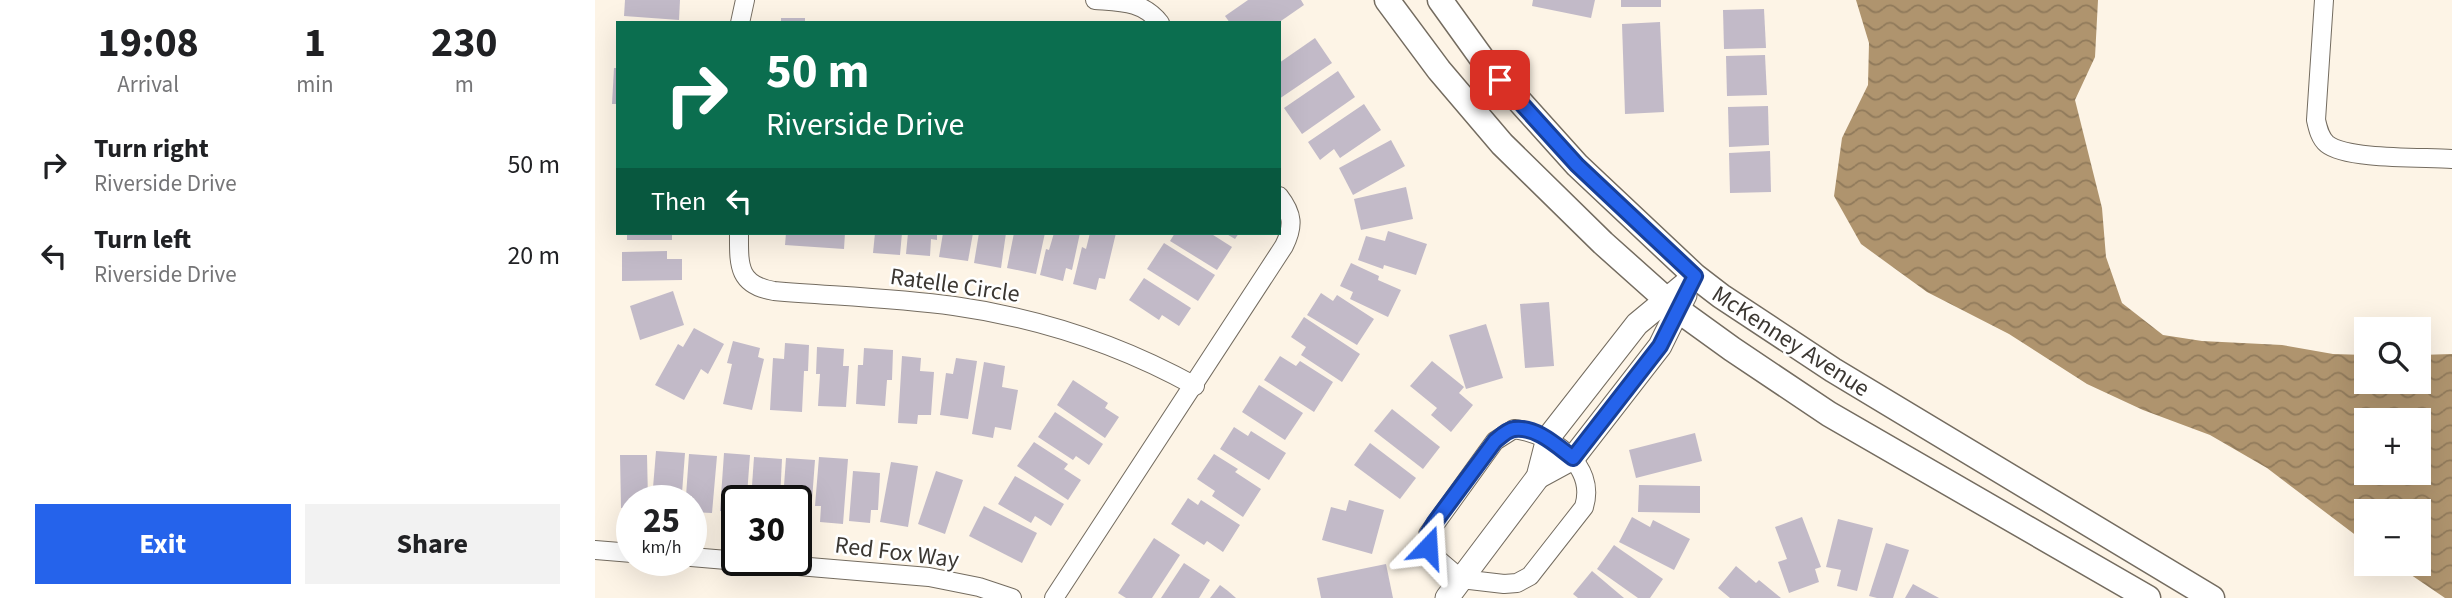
<!DOCTYPE html>
<html lang="en">
<head>
<meta charset="utf-8">
<style>
	body { margin:0; font-family:"Source Sans 3",sans-serif; background:#f2f2f2; color:#202124; height:100vh; display:flex; flex-direction:column; font-size:26px; white-space:nowrap }
	* { box-sizing:border-box; margin:0 }
	p { font-size:23px; color:#757577 }
	.icon { flex:none; width:38px; height:38px; fill:none; stroke:currentColor; stroke-width:2; stroke-linecap:round; stroke-linejoin:round }
	.map { position:relative; flex:1; overflow:hidden }
	.sheet { display:flex; flex-direction:column; background:#fff; width:595px }
	.sheet>* { flex:none }
	.guide { position:absolute; left:21px; top:21px; width:665px; height:214px; border-radius:0px; box-shadow:0 7px 28px #0002; background:#0b6e4f; color:#fff; overflow:hidden }
	.fabs { position:absolute; left:1759px; top:317px; display:grid; gap:14px }
	.fabs a { display:grid; place-items:center; width:77px; height:77px; border-radius:0px; background:#fff; box-shadow:0 7px 28px #0002; font-size:35px }
	.speed { position:absolute; left:21px; top:485px; display:flex; gap:14px; font-size:35px; font-weight:700; text-align:center }
	.speed>* { display:grid; place-content:center; width:91px; height:91px; border-radius:50%; background:#fff; box-shadow:0 7px 28px #0002; line-height:1 }
	.speed small { font-size:18px; font-weight:400 }
	.speed .limit { border:4px solid #111; border-radius:10px; background:#fff; color:#111 }
	.pin { position:absolute; display:grid; place-items:center; width:60px; height:60px; color:#fff; margin:-30px; border-radius:14px; box-shadow:0 4px 10px #0006 }
	.me { position:absolute; width:77px; margin:-38px; rotate:20deg; stroke-linejoin:round; filter:drop-shadow(0 0 5px #0008) }
	.turn { display:flex; align-items:center; gap:24px; height:147px; padding:0 35px; font-size:32px }
	.turn .icon { width:91px; height:91px; stroke-width:2.5 }
	.turn b { display:block; font-size:49px; line-height:60px }
	.then { display:flex; align-items:center; height:66px; padding:0 35px; background:#0003; gap:14px; font-size:26px }
	.eta { display:flex; justify-content:space-evenly; align-items:center; height:119px; text-align:center }
	.eta b { font-size:42px; font-weight:700; line-height:49px }
	.cta { display:flex; gap:14px; margin-top:auto; padding:14px 35px }
	.cta a { flex:1; height:80px; border-radius:0px; background:#2563eb; color:#fff; font-size:28px; font-weight:700; line-height:80px; text-align:center }
	.cta a+a { background:#f2f2f2; color:#202124 }
	ul { padding:0; list-style:none }
	li { display:flex; align-items:center; gap:21px; height:91px; padding:0 35px }
	li div { flex:1 }
	li b { display:block; font-size:26px }
	li em { font-style:normal }
	main { display:flex; flex:1; min-height:0 }
	.map>svg:first-child { display:block }
	.water { fill:url(#water-waves); fill-rule:evenodd }
	.building { fill:#c2bac8 }
	.lines { fill:none; stroke-linecap:round; stroke-linejoin:round }
	.minor-casing { stroke:#746c60; stroke-width:20 }
	.tertiary-casing { stroke:#746c60; stroke-width:25 }
	.secondary-casing { stroke:#746c60; stroke-width:27 }
	.minor { stroke:#fff; stroke-width:18 }
	.tertiary { stroke:#fff; stroke-width:23 }
	.secondary { stroke:#fff; stroke-width:24 }
	.route-casing { stroke:#184099; stroke-width:18 }
	.route { stroke:#2563eb; stroke-width:12 }
	.labels { text-anchor:middle; stroke-width:5; stroke-linejoin:round; paint-order:stroke }
	.street-label { font-size:24px; fill:#3b3732; stroke:#fff }
</style>
</head>
<body>
<main>
<section class="sheet">
<div class="eta">
<div><b>19:08</b><p>Arrival</p></div>
<div><b>1</b><p>min</p></div>
<div><b>230</b><p>m</p></div>
</div>
<ul>
<li><svg class="icon" aria-label="right" viewBox="0 0 24 24"><path d="M7 20v-9h11M14 6l5 5-5 5"/></svg><div><b>Turn right</b><p>Riverside Drive</p></div><em>50 m</em></li>
<li><svg class="icon" aria-label="left" viewBox="0 0 24 24"><path d="M17 20v-9H6M10 6l-5 5 5 5"/></svg><div><b>Turn left</b><p>Riverside Drive</p></div><em>20 m</em></li>
</ul>
<div class="cta"><a>Exit</a><a>Share</a></div>
</section>
<div class="map">
<svg width="1857" height="598" viewBox="0 0 1857 598">
	<defs>
		<pattern id="water-waves" width="16" height="10" patternUnits="userSpaceOnUse" patternTransform="scale(1.75)"><rect width="16" height="10" fill="#af946e"/><path d="M0 5q4-4 8 0t8 0" fill="none" stroke="#907a5b"/></pattern>
	</defs>
	<rect width="100%" height="100%" fill="#fdf4e6"/>
	<path class="water" d="M1261 0H1503L1500 57 1480 100 1507 208 1511 257 1527 303 1568 335 1607 341 1687 345 1738 354 1771 355V382H1824V355L1857 354V598H1850L1800 564H1824V511H1771V543L1672 468 1615 435 1548 410 1492 384 1414 334 1332 292 1266 244 1239 196 1247 138 1273 85 1274 43ZM1771 420H1824V472H1771Z"/>
	<g class="building">
		<polygon points="30,0 85,0 84,20 29,16"/>
		<polygon points="653,0 706,0 709,5 683,23 635,23 630,16"/>
		<polygon points="938,0 1000,0 996,18 937,6"/>
		<rect x="1026" y="0" width="40" height="7"/>
		<polygon points="1169,9 1171,48 1129,49 1128,10"/>
		<rect x="186" y="18" width="24" height="5"/>
		<polygon points="1065,22 1069,112 1030,114 1027,24"/>
		<polygon points="720,38 737,63 684,99 684,63"/>
		<polygon points="1170,55 1172,95 1132,96 1131,56"/>
		<polygon points="19,68 23,68 23,104 17,104"/>
		<polygon points="743,71 760,97 707,134 689,108"/>
		<polygon points="769,104 786,130 745,158 739,149 725,160 713,142"/>
		<polygon points="1173,106 1174,145 1134,147 1133,107"/>
		<polygon points="796,140 810,166 758,195 744,168"/>
		<polygon points="1175,151 1176,192 1135,193 1134,153"/>
		<polygon points="811,187 818,219 766,230 759,199"/>
		<polygon points="793,231 832,244 821,275 789,265 788,269 763,260 771,236 790,241"/>
		<rect x="32" y="233" width="45" height="7"/>
		<polygon points="191,233 250,233 249,249 190,245"/>
		<polygon points="280,233 307,233 305,255 278,253"/>
		<polygon points="313,233 342,233 342,240 336,239 335,256 311,254"/>
		<polygon points="348,233 378,233 373,261 344,257"/>
		<polygon points="384,233 411,233 406,268 379,263"/>
		<polygon points="419,233 450,233 441,274 412,268"/>
		<polygon points="459,233 485,233 477,270 471,268 468,281 445,275 451,249 454,250"/>
		<polygon points="495,233 521,233 510,279 504,278 501,290 478,284 487,247 491,249"/>
		<polygon points="580,233 615,233 637,247 622,270 575,241"/>
		<polygon points="630,233 644,233 640,239"/>
		<polygon points="569,243 620,275 603,301 552,269"/>
		<polygon points="72,251 72,259 87,259 87,280 27,281 27,252"/>
		<polygon points="756,263 784,276 783,280 806,290 793,317 755,299 758,292 745,286"/>
		<polygon points="549,278 596,308 584,326 567,315 564,320 534,300"/>
		<polygon points="78,291 89,325 45,340 35,306"/>
		<polygon points="726,293 738,301 742,295 779,319 762,345 712,315"/>
		<polygon points="954,302 959,366 930,368 925,304"/>
		<polygon points="709,317 765,354 747,382 706,355 711,347 696,337"/>
		<polygon points="891,324 908,378 871,389 854,335"/>
		<polygon points="99,328 129,344 113,374 106,369 89,400 60,385 83,344 88,347"/>
		<polygon points="138,341 165,348 163,357 169,359 157,410 128,404 137,364 132,363"/>
		<polygon points="190,343 214,345 213,371 209,371 207,412 175,410 178,358 189,359"/>
		<polygon points="222,347 249,349 248,366 254,366 251,407 223,406 225,374 221,374"/>
		<polygon points="269,348 298,350 297,380 292,380 290,406 261,404 263,365 268,365"/>
		<polygon points="307,356 326,358 325,371 339,372 336,415 323,415 322,424 303,423"/>
		<polygon points="685,356 701,366 705,361 738,382 719,412 669,380"/>
		<polygon points="361,358 382,361 373,419 345,415 351,373 358,374"/>
		<polygon points="837,361 869,387 864,393 878,405 856,432 836,415 842,408 815,386"/>
		<polygon points="389,362 410,366 407,387 423,390 416,430 400,427 398,438 377,434"/>
		<polygon points="478,380 513,403 510,408 524,417 510,438 462,405"/>
		<polygon points="664,385 708,413 690,440 647,412"/>
		<polygon points="797,409 845,447 828,469 779,431"/>
		<polygon points="460,412 508,444 494,465 481,456 478,460 443,437"/>
		<polygon points="639,427 653,436 656,431 691,453 674,480 625,449"/>
		<polygon points="1100,433 1107,461 1041,478 1034,450"/>
		<polygon points="439,442 473,464 469,469 486,480 473,500 422,466"/>
		<polygon points="775,443 821,478 805,499 759,465"/>
		<polygon points="61,451 90,453 87,493 81,492 80,500 57,500"/>
		<polygon points="129,453 155,455 152,495 149,494 148,500 142,500 142,512 125,511"/>
		<polygon points="94,454 122,456 117,513 96,512 97,496 91,496"/>
		<polygon points="619,454 643,469 640,472 666,489 648,517 617,496 620,491 602,479"/>
		<polygon points="25,455 52,455 53,500 37,500 37,508 26,508"/>
		<polygon points="159,457 187,459 185,500 156,500"/>
		<polygon points="224,457 253,459 248,524 225,522 226,506 220,506"/>
		<polygon points="191,458 220,460 217,500 211,500 210,516 201,516 201,500 188,500"/>
		<polygon points="296,462 323,466 313,527 285,522"/>
		<polygon points="258,471 285,473 283,510 276,510 275,523 254,521"/>
		<polygon points="341,471 368,480 350,534 323,524"/>
		<polygon points="420,476 469,504 456,526 440,516 436,523 403,504"/>
		<polygon points="1044,485 1105,486 1105,513 1043,512"/>
		<polygon points="593,498 603,505 606,500 645,525 628,552 612,541 609,545 576,524"/>
		<polygon points="754,500 789,510 777,554 727,540 736,507 751,511"/>
		<polygon points="389,506 442,533 427,563 374,536"/>
		<polygon points="1037,517 1055,527 1058,520 1095,539 1079,570 1024,542"/>
		<polygon points="1207,517 1226,567 1220,569 1224,582 1194,593 1183,562 1192,559 1180,527"/>
		<polygon points="1243,519 1278,528 1262,591 1242,586 1246,570 1231,567"/>
		<polygon points="559,538 585,555 557,598 531,598 523,593"/>
		<polygon points="1291,543 1314,550 1298,598 1282,598 1274,596"/>
		<polygon points="1019,545 1068,579 1055,598 1043,598 1002,569"/>
		<polygon points="589,563 615,580 604,598 566,598"/>
		<polygon points="791,564 798,598 726,598 722,578"/>
		<polygon points="1141,566 1161,583 1164,580 1186,598 1135,598 1123,588"/>
		<polygon points="997,571 1029,598 983,598 978,594"/>
		<polygon points="1318,584 1344,598 1310,598"/>
		<polygon points="625,585 633,591 641,598 615,598"/>
	</g>
	<g class="lines">
		<defs>
			<g id="minor">
				<path d="M500 0C526 2 548 1 565 23"/>
				<path d="M1729 0 1721 120C1723 129 1725 138 1732 144 1752 160 1829 157 1857 159"/>
				<polyline points="145,23 150,0"/>
				<path d="M144 233C144 264 142 285 179 291 239 296 299 298 359 306 445 318 524 344 600 386"/>
				<path d="M919 429C956 434 1002 465 989 507L935 576 922 583 909 584 866 579 839 556 833 547V534L900 441Z"/>
				<polyline points="0,550 37,553"/>
				<polyline points="96,557 334,577 384,587 417,598"/>
				<path d="M459 598 689 246C699 226 698 214 684 196"/>
			</g>
			<g id="tertiary">
				<polyline points="943,477 978,458 1065,346 1090,295"/>
				<polyline points="852,598 943,477 953,438 1042,324 1100,276"/>
			</g>
			<g id="secondary">
				<polyline points="792,0 844,70 907,144 1008,243 1083,310 1137,349 1234,414 1553,598"/>
				<polyline points="845,0 891,64 982,165 1100,276 1126,296 1238,370 1617,598"/>
			</g>
		</defs>
		<use href="#minor" class="minor-casing"/>
		<use href="#tertiary" class="tertiary-casing"/>
		<use href="#secondary" class="secondary-casing"/>
		<use href="#minor" class="minor"/>
		<use href="#tertiary" class="tertiary"/>
		<use href="#secondary" class="secondary"/>
	</g>
	<g class="lines">
		<defs>
			<path id="route" d="M833 547V534L840 522 900 441C905 437 912 430 919 429 941 426 962 446 978 458L1065 346 1100 276 982 165 905 80"/>
		</defs>
		<use href="#route" class="route-casing"/>
		<use href="#route" class="route"/>
	</g>
	<g class="labels">
		<g class="street-label">
			<text transform="translate(360 285) rotate(8)" y="8">Ratelle Circle</text>
			<text transform="translate(1196 341) rotate(33)" y="8">McKenney Avenue</text>
			<text transform="translate(302 552) rotate(7)" y="8">Red Fox Way</text>
		</g>
	</g>
</svg>
<div class="fabs">
<a><svg class="icon" aria-label="search" viewBox="0 0 24 24"><circle cx="10" cy="10" r="6"/><path d="M15 15l6 6"/></svg></a>
<a>+</a>
<a>−</a>
</div>
<div class="speed"><div>25<small>km/h</small></div><div class="limit">30</div></div>
<div class="pin" style="left:905px;top:80px;background:#d93025"><svg class="icon" aria-label="arrive" viewBox="0 0 24 24"><path d="M6 21V4h12l-3 4 3 4H6"/></svg></div>
<svg class="me" style="left:833px;top:547px" viewBox="-20 -20 40 40"><path d="M0-17L14 15 0 8-14 15z" fill="#2563eb" stroke="#fff" stroke-width="4"/></svg>
<div class="guide">
<div class="turn"><svg class="icon" aria-label="right" viewBox="0 0 24 24"><path d="M7 20v-9h11M14 6l5 5-5 5"/></svg><div><b>50 m</b>Riverside Drive</div></div>
<div class="then">Then<svg class="icon" aria-label="left" viewBox="0 0 24 24"><path d="M17 20v-9H6M10 6l-5 5 5 5"/></svg></div>
</div>
</div>
</main>
</body>
</html>
